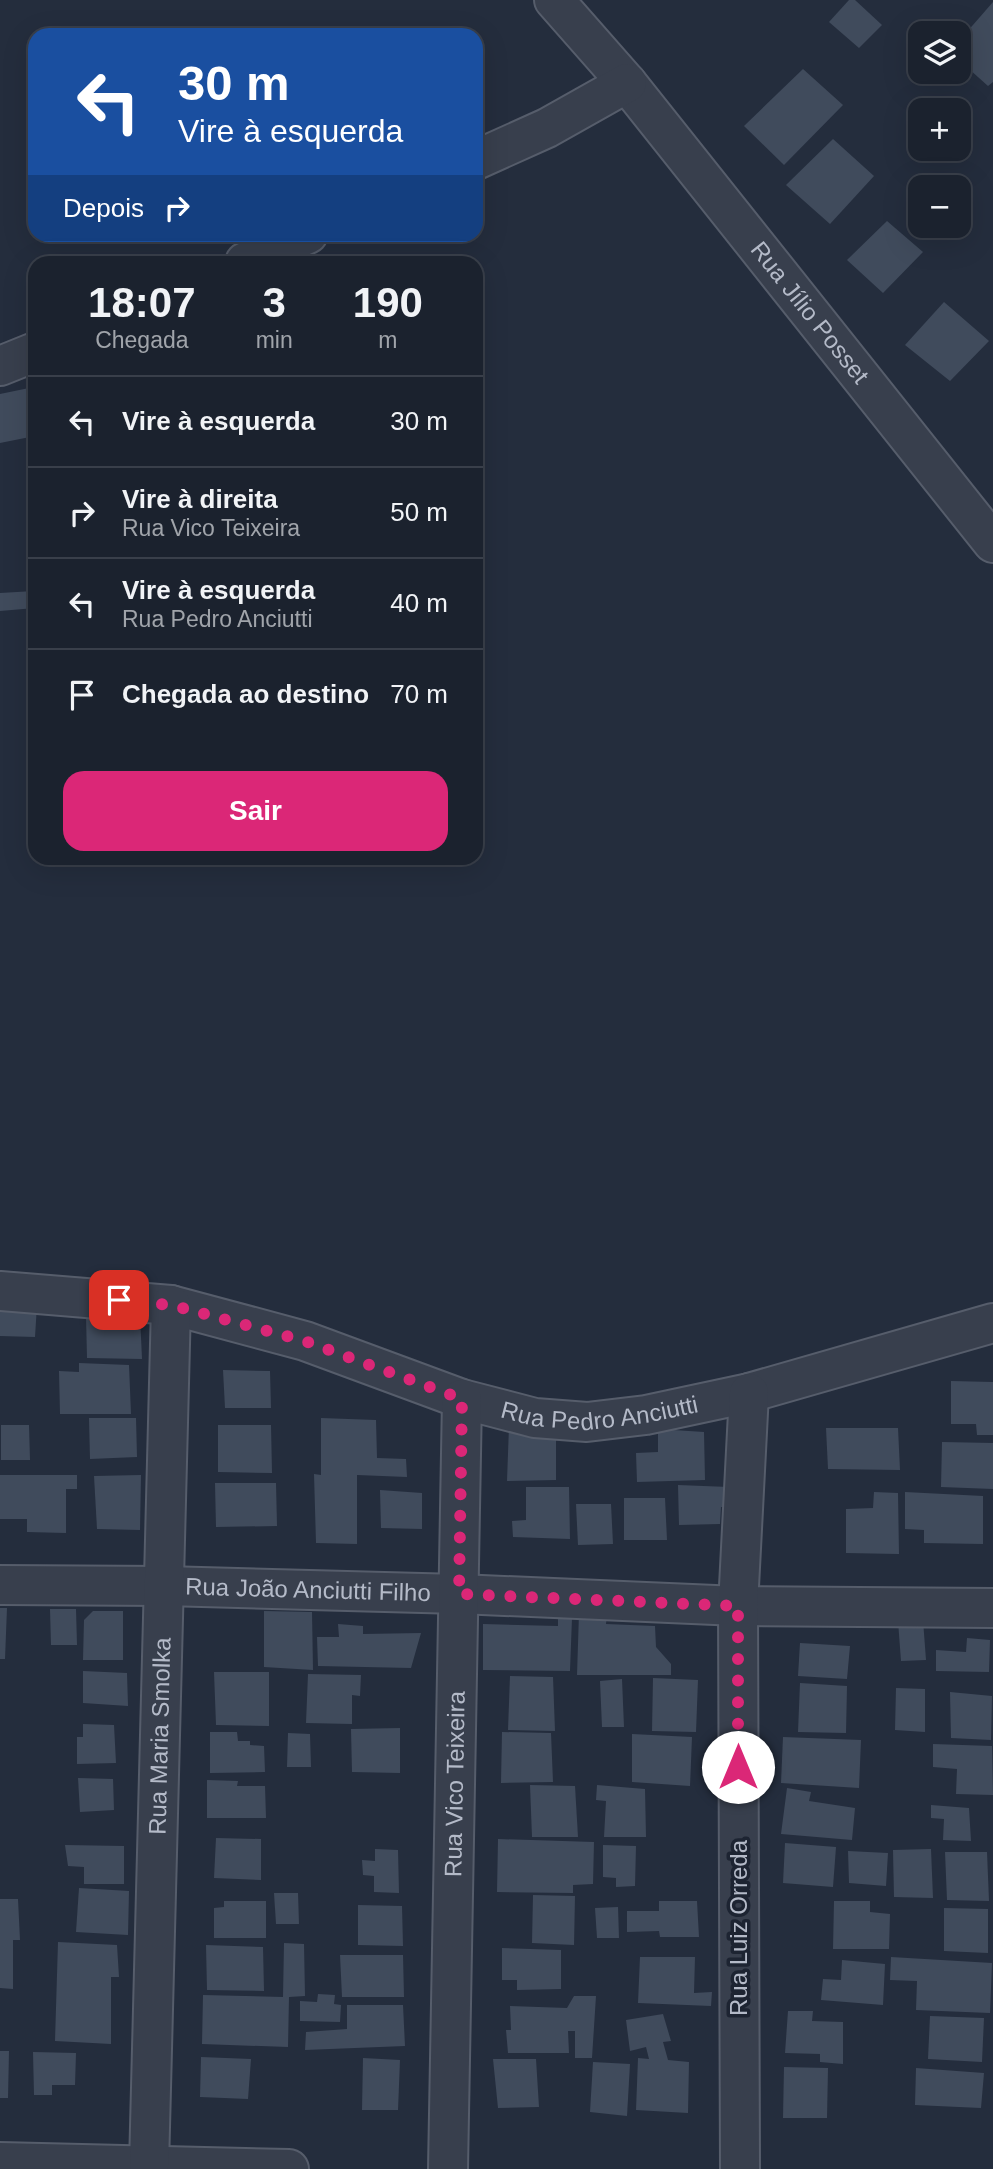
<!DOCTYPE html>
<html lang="pt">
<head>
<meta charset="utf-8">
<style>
	body { margin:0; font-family:Helvetica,sans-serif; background:#282f3a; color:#f1f3f6; height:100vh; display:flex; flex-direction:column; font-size:26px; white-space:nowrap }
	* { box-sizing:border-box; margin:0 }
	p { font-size:23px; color:#a0a4aa }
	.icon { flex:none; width:38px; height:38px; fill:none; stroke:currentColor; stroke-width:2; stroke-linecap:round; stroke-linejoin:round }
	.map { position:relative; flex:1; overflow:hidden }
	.details { position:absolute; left:28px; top:256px; width:455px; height:609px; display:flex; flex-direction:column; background:#1b222e; border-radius:21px; box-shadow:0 7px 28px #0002,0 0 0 2px #393f4a }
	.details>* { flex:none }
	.hud { position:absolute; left:28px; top:28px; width:455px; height:214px; border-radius:21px; box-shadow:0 7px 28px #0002,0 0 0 2px #393f4a; background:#1a4fa0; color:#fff; overflow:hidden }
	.tools { position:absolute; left:908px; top:21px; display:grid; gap:14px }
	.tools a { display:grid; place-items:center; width:63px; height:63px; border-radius:14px; background:#1b222e; box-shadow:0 7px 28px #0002,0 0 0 2px #393f4a; font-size:35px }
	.pin { position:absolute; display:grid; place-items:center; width:60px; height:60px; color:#fff; margin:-30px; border-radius:14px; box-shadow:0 4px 10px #0006 }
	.me { position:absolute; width:77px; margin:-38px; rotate:0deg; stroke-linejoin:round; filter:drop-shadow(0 0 5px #0008) }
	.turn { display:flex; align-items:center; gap:24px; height:147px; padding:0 35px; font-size:32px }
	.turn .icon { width:91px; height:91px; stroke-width:2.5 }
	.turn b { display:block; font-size:49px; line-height:60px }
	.then { display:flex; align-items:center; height:66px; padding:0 35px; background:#0003; gap:14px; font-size:26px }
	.eta { display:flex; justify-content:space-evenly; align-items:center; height:119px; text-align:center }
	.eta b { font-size:42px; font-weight:700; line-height:49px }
	.button { display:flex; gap:14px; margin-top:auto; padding:14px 35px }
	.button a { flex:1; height:80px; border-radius:21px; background:#db2777; color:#fff; font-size:28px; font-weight:700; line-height:80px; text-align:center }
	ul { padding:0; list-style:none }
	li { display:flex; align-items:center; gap:21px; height:91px; padding:0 35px; border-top:2px solid #393f4a }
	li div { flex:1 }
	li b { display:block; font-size:26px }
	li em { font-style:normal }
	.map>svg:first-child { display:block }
	.building { fill:#404b5c }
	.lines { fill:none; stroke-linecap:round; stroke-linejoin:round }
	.minor-casing { stroke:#565d6b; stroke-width:42 }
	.minor { stroke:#383f4d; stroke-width:38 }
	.route { stroke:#db2777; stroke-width:12; stroke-dasharray:0 21.6 }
	.labels { text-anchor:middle; stroke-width:7; stroke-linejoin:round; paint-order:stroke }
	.street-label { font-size:24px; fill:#b4bac8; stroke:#1d2432 }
</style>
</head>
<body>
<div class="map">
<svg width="993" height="2169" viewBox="0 0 993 2169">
	<rect width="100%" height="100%" fill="#242d3d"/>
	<g class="building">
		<polygon points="849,0 855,0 882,25 859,48 829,22"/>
		<polygon points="993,2 993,82 988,86 959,60 959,41"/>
		<polygon points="803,69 843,105 784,165 744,126"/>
		<polygon points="833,139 874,176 830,224 786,185"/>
		<polygon points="887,221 923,252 883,293 847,260"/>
		<polygon points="944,302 989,341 950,381 905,345"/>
		<polygon points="29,388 35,420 35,436 0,443 0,394"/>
		<polygon points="34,591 35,608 0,611 0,593"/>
		<polygon points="0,1303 37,1305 35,1337 0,1336"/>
		<polygon points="86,1315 140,1315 142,1359 87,1358"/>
		<polygon points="79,1363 129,1365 131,1414 60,1414 59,1371 79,1372"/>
		<polygon points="223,1370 270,1371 271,1408 225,1408"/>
		<polygon points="951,1381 993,1382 993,1435 977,1435 976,1424 951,1424"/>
		<polygon points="89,1418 136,1418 137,1457 90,1459"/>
		<polygon points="321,1418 376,1420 377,1458 406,1459 407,1477 357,1475 357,1544 316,1543 314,1474 321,1475"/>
		<polygon points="1,1425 29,1425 30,1460 1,1460"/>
		<polygon points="218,1425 271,1425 272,1473 218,1472"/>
		<polygon points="509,1426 556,1428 556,1480 507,1481"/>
		<polygon points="826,1428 898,1428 900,1470 828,1469"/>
		<polygon points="658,1429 704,1432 705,1480 637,1482 636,1453 658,1452"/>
		<polygon points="942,1442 993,1443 993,1489 941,1487"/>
		<polygon points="0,1475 77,1475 77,1489 66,1489 66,1533 27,1532 27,1519 0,1519"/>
		<polygon points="141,1475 140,1530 97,1529 94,1476"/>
		<polygon points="215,1483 276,1483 277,1526 216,1527"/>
		<polygon points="678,1485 729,1487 729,1507 721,1507 720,1524 679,1525"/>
		<polygon points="526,1487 569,1487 570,1539 513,1537 512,1521 526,1520"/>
		<polygon points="380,1490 422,1493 422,1529 381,1528"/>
		<polygon points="874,1492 898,1493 899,1554 846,1553 846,1509 873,1508"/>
		<polygon points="905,1492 983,1496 983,1544 924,1543 924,1530 905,1529"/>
		<polygon points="624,1498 665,1498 667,1540 624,1540"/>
		<polygon points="576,1504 611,1504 613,1544 578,1545"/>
		<polygon points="0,1608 7,1608 5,1659 0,1659"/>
		<polygon points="50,1609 76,1609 77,1645 51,1645"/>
		<polygon points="93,1611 123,1611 123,1660 83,1660 84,1620"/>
		<polygon points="264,1611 312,1612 313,1670 264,1667"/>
		<polygon points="579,1613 607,1614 606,1624 655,1626 656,1647 671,1664 671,1675 577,1675"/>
		<polygon points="558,1618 572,1618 570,1671 483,1670 483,1624 558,1626"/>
		<polygon points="923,1620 926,1660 901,1661 898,1621"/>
		<polygon points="338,1624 363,1626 363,1634 421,1633 411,1668 318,1666 317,1637 339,1637"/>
		<polygon points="967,1638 990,1640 989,1672 936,1671 936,1650 966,1652"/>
		<polygon points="800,1643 850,1646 847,1679 798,1676"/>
		<polygon points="83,1671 127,1673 128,1706 83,1703"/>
		<polygon points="214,1672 269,1672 269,1726 216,1725"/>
		<polygon points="308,1674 361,1675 360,1696 352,1695 352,1724 306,1723"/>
		<polygon points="510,1676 553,1677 555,1731 508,1730"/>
		<polygon points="653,1678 698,1680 696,1732 652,1731"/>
		<polygon points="622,1679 624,1727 602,1727 600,1681"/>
		<polygon points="800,1683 847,1686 846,1733 798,1732"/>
		<polygon points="896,1688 925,1689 925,1732 895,1730"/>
		<polygon points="950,1692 992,1696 991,1740 951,1738"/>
		<polygon points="83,1724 114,1725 116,1763 77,1764 77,1737 83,1737"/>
		<polygon points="400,1728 400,1773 352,1772 351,1729"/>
		<polygon points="210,1732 237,1732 238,1741 250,1741 250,1745 264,1746 265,1772 210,1773"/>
		<polygon points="502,1732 551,1733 553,1782 501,1783"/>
		<polygon points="288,1733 310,1734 311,1767 287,1767"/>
		<polygon points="632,1734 692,1737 690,1786 632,1782"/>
		<polygon points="783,1737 861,1740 859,1788 781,1783"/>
		<polygon points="933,1744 992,1746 993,1795 956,1794 957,1769 933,1767"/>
		<polygon points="78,1778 113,1779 114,1810 80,1812"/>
		<polygon points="207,1780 238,1781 237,1786 265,1786 266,1818 207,1818"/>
		<polygon points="530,1785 575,1786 578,1837 532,1837"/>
		<polygon points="597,1785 645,1789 646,1837 604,1837 606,1801 596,1800"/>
		<polygon points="787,1788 811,1792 809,1801 855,1808 852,1840 781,1834"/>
		<polygon points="931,1805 969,1808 971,1841 943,1840 944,1819 931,1818"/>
		<polygon points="216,1838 261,1839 261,1880 214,1878"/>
		<polygon points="498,1839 594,1842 593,1884 573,1885 573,1893 497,1892"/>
		<polygon points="785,1843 836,1847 833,1887 783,1883"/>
		<polygon points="65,1845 124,1846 124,1884 84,1884 84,1867 68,1866"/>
		<polygon points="603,1845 636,1846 635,1886 616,1887 616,1878 603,1877"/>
		<polygon points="375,1849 398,1850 399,1893 374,1892 374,1876 363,1875 362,1860 375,1861"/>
		<polygon points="931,1849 933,1898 894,1897 893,1850"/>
		<polygon points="848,1851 888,1853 886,1886 849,1883"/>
		<polygon points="945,1852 987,1852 989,1901 947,1900"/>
		<polygon points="79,1888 129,1891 128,1935 76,1932"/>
		<polygon points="274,1893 298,1893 299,1924 276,1924"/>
		<polygon points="533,1895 575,1896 574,1945 532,1943"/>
		<polygon points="0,1899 18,1899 20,1940 13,1940 13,1989 0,1988"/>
		<polygon points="224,1901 266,1901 266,1938 214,1938 214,1908 224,1907"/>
		<polygon points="659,1901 697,1901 699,1937 660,1937 659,1931 627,1932 627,1911 659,1911"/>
		<polygon points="834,1901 870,1901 870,1912 890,1914 889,1949 833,1949"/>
		<polygon points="358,1905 402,1906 403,1946 358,1945"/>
		<polygon points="618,1907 619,1938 597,1938 595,1908"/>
		<polygon points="944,1908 988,1909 988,1953 944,1951"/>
		<polygon points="58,1942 117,1945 119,1977 111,1977 111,2044 55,2041"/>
		<polygon points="284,1943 304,1944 305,1996 289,1997 288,2047 202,2044 203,1995 283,1997"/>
		<polygon points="206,1945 263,1947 264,1991 207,1990"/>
		<polygon points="502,1948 561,1950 561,1989 517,1990 517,1980 502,1980"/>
		<polygon points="340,1955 403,1955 404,1997 342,1997"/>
		<polygon points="640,1957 695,1957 694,1993 712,1992 711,2006 638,2003"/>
		<polygon points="891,1957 992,1963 990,2013 916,2010 917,1981 890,1980"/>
		<polygon points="842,1960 885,1964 883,2005 821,2000 823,1979 841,1980"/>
		<polygon points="318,1994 335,1995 334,2004 341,2005 340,2022 300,2021 300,2001 317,2002"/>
		<polygon points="574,1996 596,1996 592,2058 575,2058 575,2031 568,2031 569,2053 508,2053 506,2030 511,2030 510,2006 567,2008"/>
		<polygon points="347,2005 403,2005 405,2046 305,2050 306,2032 347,2029"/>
		<polygon points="788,2011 813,2011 812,2021 843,2022 843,2064 820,2062 820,2054 785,2053"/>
		<polygon points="663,2014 671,2041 663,2042 668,2060 689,2062 688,2113 636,2110 638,2058 649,2059 646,2047 630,2051 626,2020"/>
		<polygon points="930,2016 984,2018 982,2062 928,2059"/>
		<polygon points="0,2051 9,2051 8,2098 0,2098"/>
		<polygon points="33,2052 76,2053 75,2085 52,2085 52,2095 34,2095"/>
		<polygon points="201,2057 251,2059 248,2099 200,2097"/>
		<polygon points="363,2058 400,2060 398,2110 362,2110"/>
		<polygon points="493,2059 536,2059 539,2107 498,2108"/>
		<polygon points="593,2062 630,2064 627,2116 590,2112"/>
		<polygon points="784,2067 828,2068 827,2118 783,2118"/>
		<polygon points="916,2068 984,2073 981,2108 915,2105"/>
	</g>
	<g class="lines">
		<defs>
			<g id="minor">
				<path id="s1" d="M554 0 627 83 993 543"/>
				<polyline points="476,160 547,128 627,83"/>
				<polyline points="245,262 308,234"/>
				<polyline points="0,366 35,352"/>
				<path id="s2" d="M0 1291 171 1305 305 1341 462 1399 535 1418 587 1422 646 1415 749 1393 993 1323"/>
				<path id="s3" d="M0 1585 165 1586 459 1594 738 1606 993 1608"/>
				<polyline points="0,2162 289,2169"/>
				<path id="s4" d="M149 2166 171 1305"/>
				<path id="s5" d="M448 2169 462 1399"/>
				<polyline points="740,2169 738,1606 749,1393"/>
			</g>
		</defs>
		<use href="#minor" class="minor-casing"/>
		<use href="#minor" class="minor"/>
	</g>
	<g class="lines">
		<polyline class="route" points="119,1300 171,1305 305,1341 462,1399 459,1594 738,1606 738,1767"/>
	</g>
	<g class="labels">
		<g class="street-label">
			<text dy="8" stroke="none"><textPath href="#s1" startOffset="404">Rua Jílio Posset</textPath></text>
			<text dy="8" stroke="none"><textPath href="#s2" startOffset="618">Rua Pedro Anciutti</textPath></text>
			<text dy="8" stroke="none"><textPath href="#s3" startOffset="308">Rua João Anciutti Filho</textPath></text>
			<text dy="8" stroke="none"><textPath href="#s4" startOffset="430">Rua Maria Smolka</textPath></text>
			<text dy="8" stroke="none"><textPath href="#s5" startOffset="385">Rua Vico Teixeira</textPath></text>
			<text transform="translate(739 1928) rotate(-90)" y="8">Rua Luiz Orreda</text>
		</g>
	</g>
</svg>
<div class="tools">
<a><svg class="icon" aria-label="layers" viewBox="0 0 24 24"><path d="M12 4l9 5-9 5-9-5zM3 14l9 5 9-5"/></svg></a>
<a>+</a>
<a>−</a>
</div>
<div class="pin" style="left:119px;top:1300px;background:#d93025"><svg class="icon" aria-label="arrive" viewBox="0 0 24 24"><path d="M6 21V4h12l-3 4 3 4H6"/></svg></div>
<svg class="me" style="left:738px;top:1767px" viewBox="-20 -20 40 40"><circle r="19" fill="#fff"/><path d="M0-13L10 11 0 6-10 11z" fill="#db2777"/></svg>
<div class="hud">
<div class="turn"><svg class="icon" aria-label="left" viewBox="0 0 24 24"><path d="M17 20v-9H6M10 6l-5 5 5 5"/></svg><div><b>30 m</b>Vire à esquerda</div></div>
<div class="then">Depois<svg class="icon" aria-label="right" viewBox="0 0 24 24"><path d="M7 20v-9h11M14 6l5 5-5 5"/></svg></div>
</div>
<section class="details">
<div class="eta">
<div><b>18:07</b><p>Chegada</p></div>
<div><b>3</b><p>min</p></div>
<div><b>190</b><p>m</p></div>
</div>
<ul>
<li><svg class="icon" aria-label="left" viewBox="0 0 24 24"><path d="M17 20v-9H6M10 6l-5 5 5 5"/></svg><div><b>Vire à esquerda</b></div><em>30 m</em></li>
<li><svg class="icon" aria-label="right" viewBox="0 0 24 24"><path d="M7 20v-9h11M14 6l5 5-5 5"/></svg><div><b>Vire à direita</b><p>Rua Vico Teixeira</p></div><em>50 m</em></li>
<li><svg class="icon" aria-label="left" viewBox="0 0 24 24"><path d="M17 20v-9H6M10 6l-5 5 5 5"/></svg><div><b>Vire à esquerda</b><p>Rua Pedro Anciutti</p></div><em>40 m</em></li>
<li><svg class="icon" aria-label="arrive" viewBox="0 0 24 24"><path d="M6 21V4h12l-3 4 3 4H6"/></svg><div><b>Chegada ao destino</b></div><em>70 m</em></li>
</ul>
<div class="button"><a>Sair</a></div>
</section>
</div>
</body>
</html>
